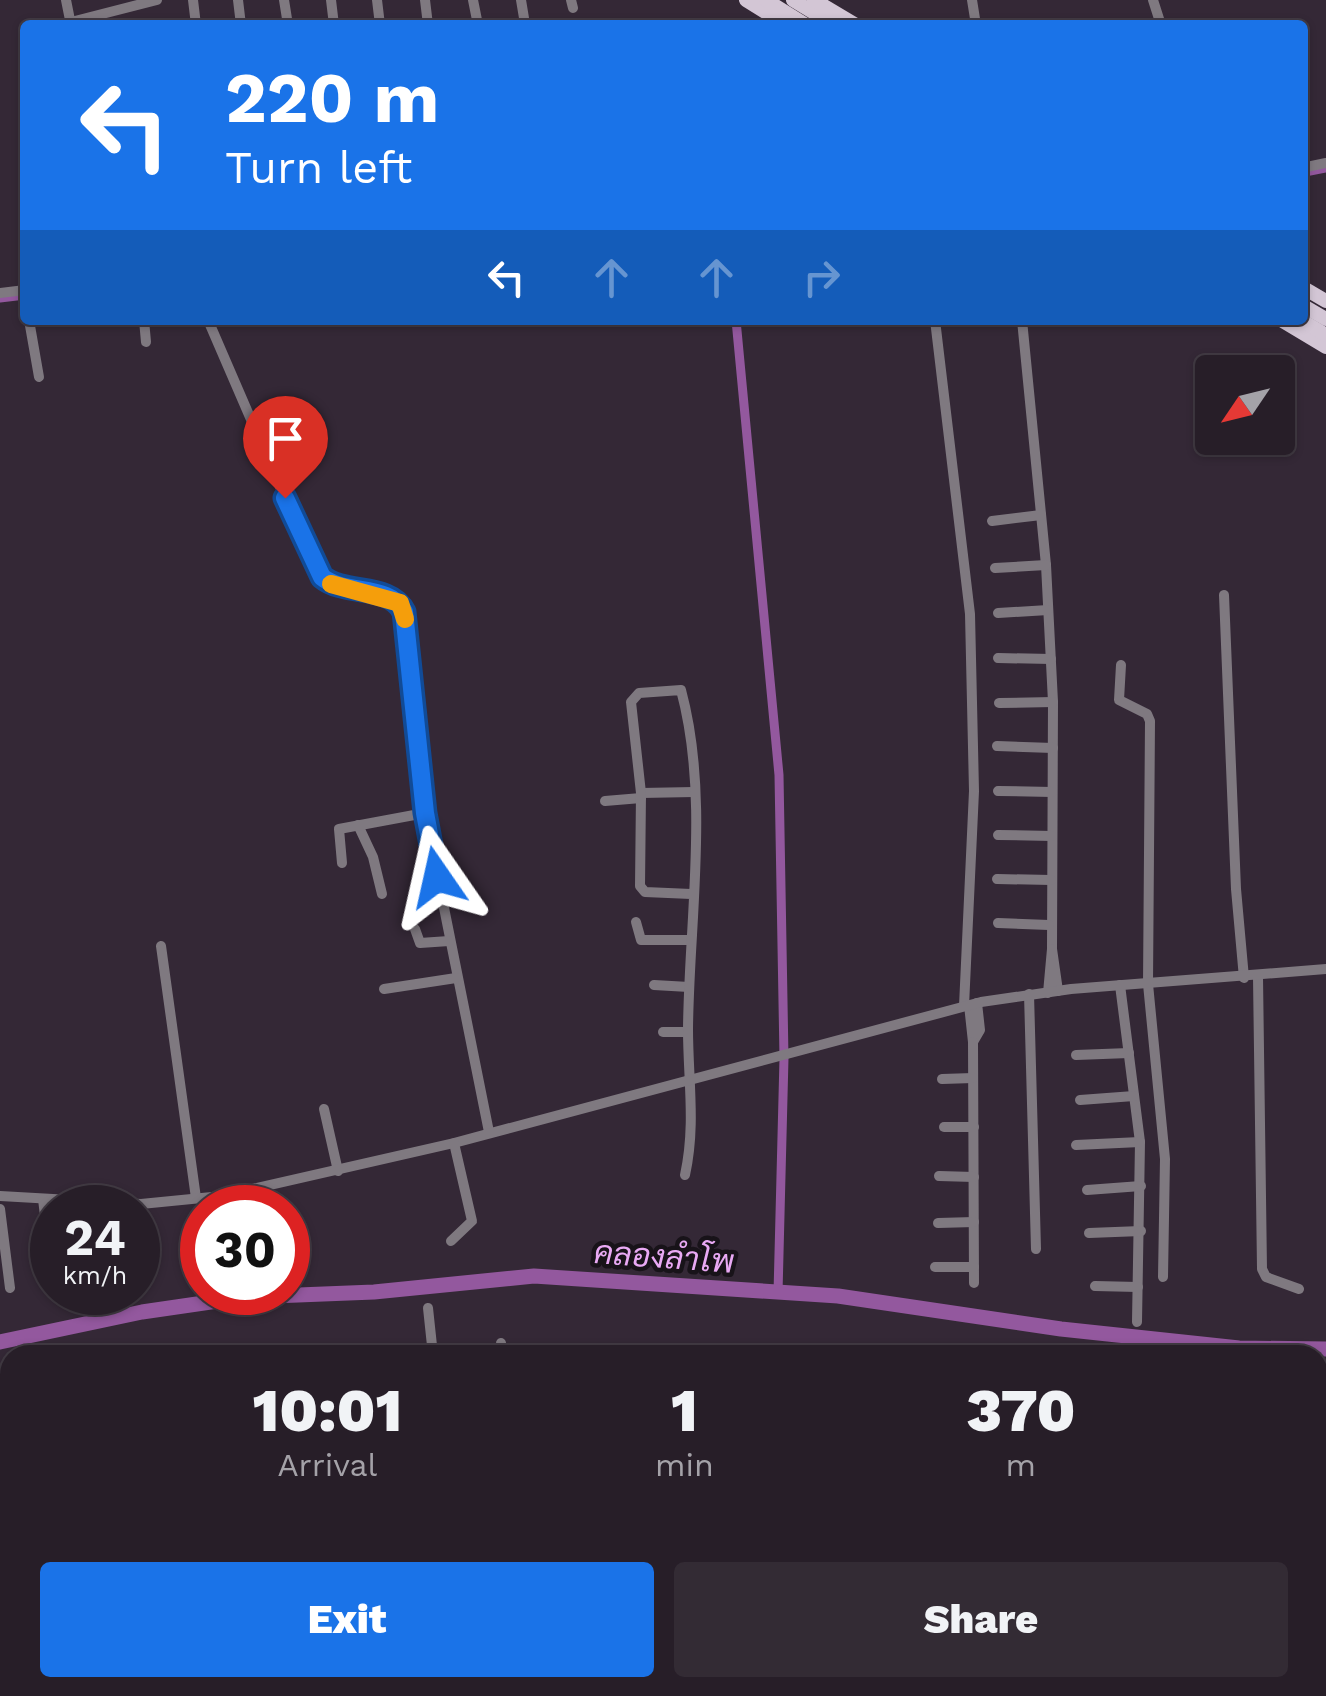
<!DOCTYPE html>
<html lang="en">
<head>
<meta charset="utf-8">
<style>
	body { margin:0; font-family:"Work Sans",Sarabun,sans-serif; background:#332b34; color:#f1f3f6; height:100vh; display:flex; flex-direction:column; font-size:38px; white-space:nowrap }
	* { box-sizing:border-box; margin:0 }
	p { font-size:32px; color:#a4a2a8 }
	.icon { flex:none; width:55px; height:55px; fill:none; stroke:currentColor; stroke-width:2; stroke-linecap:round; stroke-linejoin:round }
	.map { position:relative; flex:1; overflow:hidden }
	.panel { position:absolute; left:0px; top:1345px; width:1328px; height:352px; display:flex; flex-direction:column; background:#271e28; border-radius:30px 30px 0 0; box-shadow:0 2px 8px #0004,0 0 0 2px #433c45 }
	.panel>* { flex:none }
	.hud { position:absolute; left:20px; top:20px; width:1288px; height:305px; border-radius:10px; box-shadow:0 2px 8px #0004,0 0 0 2px #433c45; background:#1a73e8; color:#fff; overflow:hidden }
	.needle { width:65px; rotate:235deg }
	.tools { position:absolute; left:1195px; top:355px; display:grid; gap:20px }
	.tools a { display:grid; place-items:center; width:100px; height:100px; border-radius:10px; background:#271e28; box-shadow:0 2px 8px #0004,0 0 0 2px #433c45; font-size:50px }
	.speed { position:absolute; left:30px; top:1185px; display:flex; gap:20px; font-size:50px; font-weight:700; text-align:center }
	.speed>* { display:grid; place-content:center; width:130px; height:130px; border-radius:50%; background:#271e28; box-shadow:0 2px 8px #0004,0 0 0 2px #433c45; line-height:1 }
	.speed small { font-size:25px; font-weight:400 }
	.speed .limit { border:15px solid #d22; background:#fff; color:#111 }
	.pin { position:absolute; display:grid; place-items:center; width:85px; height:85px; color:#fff; margin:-102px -42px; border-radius:50% 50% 50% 0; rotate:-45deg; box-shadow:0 0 10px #0007 }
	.pin .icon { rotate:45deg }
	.me { position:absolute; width:110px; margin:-55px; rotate:349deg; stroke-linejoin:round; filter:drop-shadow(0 0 8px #0008) }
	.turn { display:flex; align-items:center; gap:35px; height:210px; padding:0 40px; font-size:45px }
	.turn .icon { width:130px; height:130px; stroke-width:2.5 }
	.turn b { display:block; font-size:70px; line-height:85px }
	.lanes { display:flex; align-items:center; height:95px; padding:0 40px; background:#0003; justify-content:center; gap:50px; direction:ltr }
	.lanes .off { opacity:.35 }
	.eta { display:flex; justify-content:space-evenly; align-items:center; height:170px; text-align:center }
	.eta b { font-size:60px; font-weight:800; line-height:70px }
	.primary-button { display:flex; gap:20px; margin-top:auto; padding:20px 40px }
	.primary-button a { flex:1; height:115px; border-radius:10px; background:#1a73e8; color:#fff; font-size:40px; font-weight:800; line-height:115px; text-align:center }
	.primary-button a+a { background:#332b34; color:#f1f3f6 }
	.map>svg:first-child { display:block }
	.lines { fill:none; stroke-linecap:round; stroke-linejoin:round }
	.canal { stroke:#93589e; stroke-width:9 }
	.river { stroke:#93589e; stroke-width:15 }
	.minor { stroke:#7f7980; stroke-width:10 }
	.major { stroke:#d3c6d5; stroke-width:14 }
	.route-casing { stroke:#114b97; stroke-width:25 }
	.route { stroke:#1a73e8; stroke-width:18 }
	.slow { stroke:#f59e0b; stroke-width:18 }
	.labels { text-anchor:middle; stroke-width:9; stroke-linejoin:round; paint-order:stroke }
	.water-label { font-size:32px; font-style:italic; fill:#e9a9f4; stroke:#181319 }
</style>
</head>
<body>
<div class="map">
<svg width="1326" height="1696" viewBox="0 0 1326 1696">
	<rect width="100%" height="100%" fill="#342836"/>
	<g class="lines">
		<g class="canal">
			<polyline points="1305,172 1326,168"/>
			<polyline points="0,298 25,295"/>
			<polyline points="736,320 779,775 784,1058 778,1293"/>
		</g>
		<polyline class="river" points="0,1342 142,1312 245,1297 374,1292 534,1276 838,1296 1061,1329 1239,1348 1326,1349"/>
		<g class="minor">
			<polyline points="66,0 71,25"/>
			<polyline points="193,0 196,25"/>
			<polyline points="238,0 241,25"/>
			<polyline points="284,0 288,25"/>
			<polyline points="331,0 334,25"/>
			<polyline points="377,0 380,25"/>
			<polyline points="425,0 428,25"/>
			<polyline points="473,0 478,25"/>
			<polyline points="521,0 524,18"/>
			<polyline points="571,0 573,8"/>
			<polyline points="972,0 976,25"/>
			<polyline points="1153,0 1161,25"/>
			<polyline points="71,22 157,0"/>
			<polyline points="1302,168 1326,163"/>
			<polyline points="0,293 25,290"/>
			<polyline points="29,320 39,377"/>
			<polyline points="144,320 146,342"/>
			<path d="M208 320 316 570C338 598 389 581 405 613L425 813 489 1132"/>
			<polyline points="935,320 970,614 974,791 964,1006"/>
			<polyline points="1022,320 1046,565 1053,702 1052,949"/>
			<polyline points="992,521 1041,515"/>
			<polyline points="995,568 1046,565"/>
			<polyline points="1224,595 1236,889 1244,978"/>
			<polyline points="998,613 1048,610"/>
			<polyline points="998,658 1051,659"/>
			<polyline points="1121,665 1119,700 1147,714 1150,721 1148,984 1165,1159 1163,1277"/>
			<polyline points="999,703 1053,702"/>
			<polyline points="997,746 1053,748"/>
			<polyline points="998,791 1052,792"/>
			<polyline points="641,793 694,792"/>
			<polyline points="605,801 641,798"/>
			<polyline points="358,825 373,857 382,894"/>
			<polyline points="998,835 1052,836"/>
			<polyline points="342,863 339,829 425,813"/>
			<polyline points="997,879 1051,880"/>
			<polyline points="636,922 641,940 690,940"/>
			<polyline points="998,923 1049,925"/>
			<polyline points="415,929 420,943 449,941"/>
			<polyline points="161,946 196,1198"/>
			<polyline points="1258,977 1262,1269 1266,1277 1299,1289"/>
			<polyline points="654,985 689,987"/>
			<polyline points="1120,985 1140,1142 1137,1322"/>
			<polyline points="384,989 456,978"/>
			<polyline points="1048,993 1052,949 1058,991"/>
			<polyline points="1029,994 1036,1249"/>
			<polyline points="969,1005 973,1042 980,1030 977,1003"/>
			<polyline points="663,1032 688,1032"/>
			<polyline points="973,1042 974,1283"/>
			<polyline points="1076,1055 1129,1053"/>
			<polyline points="942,1079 973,1078"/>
			<polyline points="1080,1100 1134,1096"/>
			<polyline points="324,1109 338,1171"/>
			<polyline points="944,1127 974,1127"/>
			<polyline points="1076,1145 1140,1142"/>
			<path d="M685 1175C696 1125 688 1080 688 1029 689 920 710 797 681 690L639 693 631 702 641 793 640 886 645 892 691 894"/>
			<polyline points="939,1176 974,1177"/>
			<polyline points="1087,1190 1141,1186"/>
			<polyline points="0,1196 141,1204 222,1196 454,1143 981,1002 1071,989 1326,969"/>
			<polyline points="43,1199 52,1276"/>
			<polyline points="0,1209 10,1288"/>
			<polyline points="938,1223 974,1222"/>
			<polyline points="1089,1233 1141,1231"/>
			<polyline points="451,1241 472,1221 454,1143"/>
			<polyline points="935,1267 974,1267"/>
			<polyline points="1095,1286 1138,1287"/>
			<polyline points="428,1308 433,1355"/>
			<polyline points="501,1343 502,1355"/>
			<polyline points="711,1352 711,1355"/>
			<polyline points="1,1371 7,1416 6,1565"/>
			<polyline points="1318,1618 1326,1617"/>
			<polyline points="164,1688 165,1696"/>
			<polyline points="377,1688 377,1696"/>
			<polyline points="454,1688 454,1696"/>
			<polyline points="610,1688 610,1696"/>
			<polyline points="652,1688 652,1696"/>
			<polyline points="751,1688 751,1696"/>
			<polyline points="1006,1696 1007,1688"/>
		</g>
		<g class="major">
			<polyline points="746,0 786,25"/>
			<polyline points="766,0 806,25"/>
			<polyline points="793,0 834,25"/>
			<polyline points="814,0 856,25"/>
			<polyline points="1302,287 1326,301"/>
			<polyline points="1302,305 1326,319"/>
			<polyline points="1281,320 1326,347"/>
			<polyline points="1301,320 1326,335"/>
		</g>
	</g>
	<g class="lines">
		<defs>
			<path id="route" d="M285 498 322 577C345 596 390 583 404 612L425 813 437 877"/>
		</defs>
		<use href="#route" class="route-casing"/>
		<use href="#route" class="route"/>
		<polyline class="slow" points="331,584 400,603 405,619"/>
	</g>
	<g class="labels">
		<g class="water-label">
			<text transform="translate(664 1257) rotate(4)" y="11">คลองลำโพ</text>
		</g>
	</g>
</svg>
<div class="tools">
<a><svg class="needle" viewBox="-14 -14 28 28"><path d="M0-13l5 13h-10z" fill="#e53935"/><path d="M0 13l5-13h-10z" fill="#a4a2a8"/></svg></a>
</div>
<div class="speed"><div>24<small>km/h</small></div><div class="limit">30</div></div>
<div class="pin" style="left:285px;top:498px;background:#d93025"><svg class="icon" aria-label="arrive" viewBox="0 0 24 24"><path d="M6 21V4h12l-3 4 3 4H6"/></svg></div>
<svg class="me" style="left:437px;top:877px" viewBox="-20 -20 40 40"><path d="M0-17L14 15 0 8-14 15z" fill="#1a73e8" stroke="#fff" stroke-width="4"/></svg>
<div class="hud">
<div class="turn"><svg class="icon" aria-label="left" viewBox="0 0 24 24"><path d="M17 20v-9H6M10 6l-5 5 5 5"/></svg><div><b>220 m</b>Turn left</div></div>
<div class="lanes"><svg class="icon" aria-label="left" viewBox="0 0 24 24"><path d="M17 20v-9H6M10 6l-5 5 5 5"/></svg><svg class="icon off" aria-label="ahead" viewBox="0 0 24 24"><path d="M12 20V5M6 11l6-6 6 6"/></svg><svg class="icon off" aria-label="ahead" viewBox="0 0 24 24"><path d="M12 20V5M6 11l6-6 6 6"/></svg><svg class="icon off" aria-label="right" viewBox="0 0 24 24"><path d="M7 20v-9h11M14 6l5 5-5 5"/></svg></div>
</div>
<section class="panel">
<div class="eta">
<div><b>10:01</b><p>Arrival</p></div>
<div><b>1</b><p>min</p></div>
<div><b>370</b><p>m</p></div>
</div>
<div class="primary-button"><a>Exit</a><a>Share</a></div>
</section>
</div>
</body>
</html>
